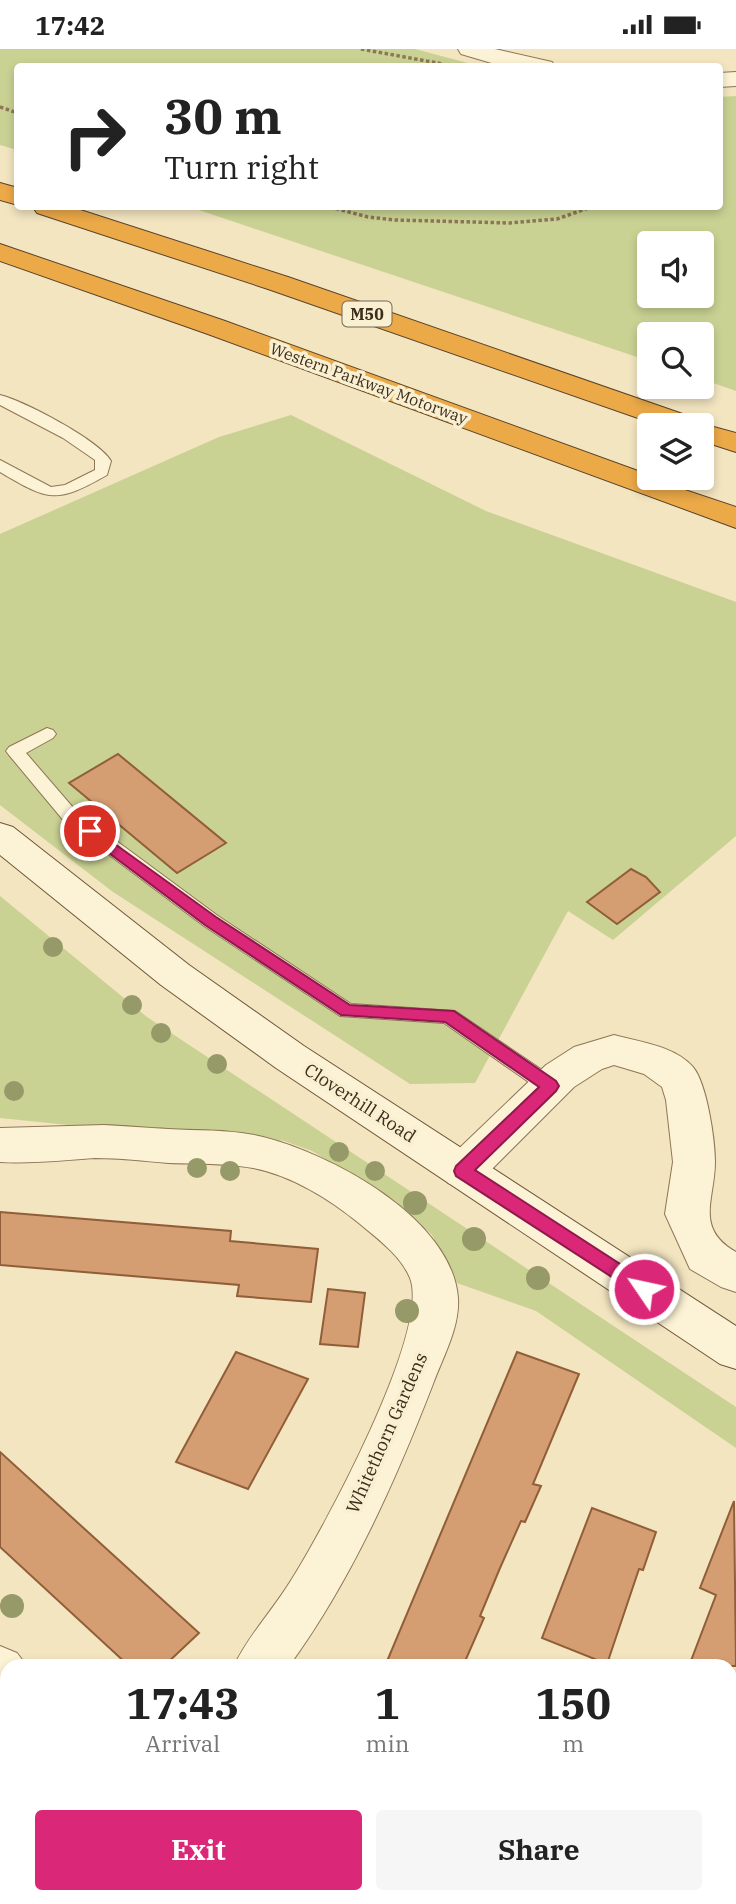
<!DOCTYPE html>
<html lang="en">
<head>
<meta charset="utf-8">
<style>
	body { margin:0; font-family:"IBM Plex Serif",serif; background:#f6f6f6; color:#222; height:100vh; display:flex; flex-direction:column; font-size:26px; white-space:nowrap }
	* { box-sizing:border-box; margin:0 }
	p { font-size:23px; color:#767676 }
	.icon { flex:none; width:38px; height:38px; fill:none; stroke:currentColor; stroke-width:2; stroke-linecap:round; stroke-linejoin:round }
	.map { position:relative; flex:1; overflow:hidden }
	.panel { position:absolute; left:0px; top:1610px; width:737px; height:245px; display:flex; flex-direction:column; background:#fff; border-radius:21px 21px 0 0; box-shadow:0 4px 10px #0003 }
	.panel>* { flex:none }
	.hud { position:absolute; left:14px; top:14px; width:709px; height:147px; border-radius:7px; box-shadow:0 4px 10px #0003; background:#fff; color:#222; overflow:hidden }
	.buttons { position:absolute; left:637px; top:182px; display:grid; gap:14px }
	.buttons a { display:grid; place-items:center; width:77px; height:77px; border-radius:7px; background:#fff; box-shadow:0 4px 10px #0003; font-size:35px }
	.pin { position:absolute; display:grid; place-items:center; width:60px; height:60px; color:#fff; margin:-30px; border:4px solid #fff; border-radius:50%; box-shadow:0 2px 7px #0007 }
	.me { position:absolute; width:77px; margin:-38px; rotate:304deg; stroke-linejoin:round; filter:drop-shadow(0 0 5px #0008) }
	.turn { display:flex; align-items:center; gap:24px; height:147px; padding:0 35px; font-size:32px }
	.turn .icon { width:91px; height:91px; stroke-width:2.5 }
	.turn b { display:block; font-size:49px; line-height:60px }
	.eta { display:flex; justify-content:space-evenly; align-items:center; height:119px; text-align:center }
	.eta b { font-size:42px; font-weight:800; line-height:49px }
	.button { display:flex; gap:14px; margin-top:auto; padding:14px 35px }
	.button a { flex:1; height:80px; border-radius:7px; background:#db2777; color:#fff; font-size:28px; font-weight:800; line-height:80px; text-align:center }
	.button a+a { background:#f6f6f6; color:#222 }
	.status { display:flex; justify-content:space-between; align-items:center; height:49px; padding:0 35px; background:#fff; direction:ltr }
	.status svg { height:19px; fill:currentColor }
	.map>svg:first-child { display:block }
	.green { fill:#c9d293; fill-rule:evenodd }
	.building { fill:#d59e72; stroke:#905e39; stroke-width:2 }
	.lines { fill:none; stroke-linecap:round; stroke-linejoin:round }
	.lane-casing { stroke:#8e7656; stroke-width:2 }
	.street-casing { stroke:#8e7656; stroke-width:2 }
	.secondary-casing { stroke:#705639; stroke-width:2 }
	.highway-casing { stroke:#5b432b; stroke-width:2 }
	.path-far1 { stroke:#8e7656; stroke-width:3.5; stroke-dasharray:3.5 2.5; stroke-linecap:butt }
	.path { stroke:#8e7656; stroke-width:5; stroke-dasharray:6 4.5; stroke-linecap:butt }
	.lane { fill:#fcf2d5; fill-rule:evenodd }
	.street { fill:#fcf2d5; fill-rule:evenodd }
	.secondary { fill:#fcf2d5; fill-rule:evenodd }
	.highway { fill:#eba948; fill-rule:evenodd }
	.tree { fill:#969968 }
	.route { fill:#db2777; stroke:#8e194d; stroke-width:2 }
	.labels { text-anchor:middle; stroke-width:7; stroke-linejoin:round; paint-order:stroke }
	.shield { fill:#f9efd1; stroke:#756752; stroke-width:2 }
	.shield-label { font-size:16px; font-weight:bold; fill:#3c2d1c }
	.far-street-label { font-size:16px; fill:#3c2d1c; stroke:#f9efd1 }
	.street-label { font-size:18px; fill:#3c2d1c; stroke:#f9efd1 }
</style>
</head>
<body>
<div class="status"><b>17:42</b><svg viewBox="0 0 49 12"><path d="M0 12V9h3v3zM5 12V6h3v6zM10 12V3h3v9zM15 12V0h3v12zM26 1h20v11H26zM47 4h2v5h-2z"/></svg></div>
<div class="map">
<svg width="736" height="1855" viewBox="0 0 736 1855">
	<rect width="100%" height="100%" fill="#f3e5c0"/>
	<g class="green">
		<polygon points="0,0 415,0 479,17 18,18 17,101 0,96"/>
		<path d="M736 47V342L702 330V285H649V312L190 158H719V48ZM702 194V247H649V194Z"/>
		<polygon points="291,366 486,462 736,553 736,787 613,891 568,862 475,1034 410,1035 113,843 0,756 0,485 219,388"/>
		<polygon points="0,847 147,968 736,1358 736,1399 536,1262 457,1234 432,1186 397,1153 312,1102 284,1092 241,1084 107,1080 0,1069"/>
		<polygon points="0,1682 7,1689 7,1848 81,1848 83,1855 0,1855"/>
	</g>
	<g class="building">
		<polygon points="118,705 226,794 177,824 69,734"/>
		<polygon points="631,820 646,828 660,843 617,875 587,853"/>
		<polygon points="0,1163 231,1182 230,1192 318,1200 311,1253 237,1247 239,1236 0,1216"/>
		<polygon points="328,1240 365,1244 358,1298 320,1295"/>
		<polygon points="236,1303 308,1330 248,1440 176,1413"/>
		<polygon points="517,1303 579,1325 533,1435 541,1437 525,1473 521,1472 500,1519 480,1567 484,1569 463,1617 385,1617"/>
		<polygon points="0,1403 199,1584 164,1617 129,1617 0,1498"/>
		<polygon points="734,1452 736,1617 689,1617 716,1546 700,1539"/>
		<polygon points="592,1459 656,1483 643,1521 639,1520 607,1615 542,1589"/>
	</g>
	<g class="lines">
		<defs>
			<g id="lane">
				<path d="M0 346C24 352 99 391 111 412L107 426C56 455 49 452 0 423V411L51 438 65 436 95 421V411L63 389 0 356Z"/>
				<polygon points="47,679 53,681 56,685 53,689 26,704 76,762 218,867 351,955 455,962 557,1031 560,1037 557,1043 550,1045 543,1043 444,974 340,967 204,877 64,772 9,706 6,702 9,698"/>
			</g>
			<g id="street">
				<polygon points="458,0 495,0 552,13 555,18 505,18 461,5"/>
				<polygon points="736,23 736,37 719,38 719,24"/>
				<path d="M614 986C640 993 675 997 693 1018 707 1035 715 1091 715 1113 715 1150 694 1179 736 1203V1243L721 1238 690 1220 665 1165 673 1113 666 1051 662 1038 644 1025 614 1016 602 1020 574 1038 478 1134 463 1139 448 1134 442 1122 448 1110 546 1016 574 998Z"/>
				<path d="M104 1076C126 1077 147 1079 168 1080 199 1082 232 1080 263 1088 331 1105 452 1169 458 1249 460 1278 443 1308 433 1335 395 1433 351 1532 289 1617H234C248 1587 272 1562 290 1533 322 1483 431 1282 410 1229 401 1207 378 1190 360 1175 331 1151 291 1126 253 1119 225 1114 197 1115 169 1114 144 1112 120 1109 95 1109 63 1111 32 1115 0 1113V1079Z"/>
				<polygon points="0,1597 17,1604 27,1617 7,1617 7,1652 0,1649"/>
				<polygon points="85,1848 137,1848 138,1855 86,1855"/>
			</g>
			<polygon id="secondary" points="0,774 13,778 189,916 304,997 736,1277 736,1320 720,1315 276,1019 161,936 0,806"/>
			<g id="highway">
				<polygon points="0,134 18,139 18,156 0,151"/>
				<polygon points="33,158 71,158 288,228 697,370 699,374 736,384 736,403 702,392 702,376 658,376 268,240 37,164"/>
				<polygon points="0,195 225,272 649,426 649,429 736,458 736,479 205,284 0,212"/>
			</g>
		</defs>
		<use href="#lane" class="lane-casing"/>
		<use href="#street" class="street-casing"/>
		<use href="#secondary" class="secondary-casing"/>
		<use href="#highway" class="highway-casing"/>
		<g class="path-far1">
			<polyline points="361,0 443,15"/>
			<polyline points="0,58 18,64"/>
			<polyline points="330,158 368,168 395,171 510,174 557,170 591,158"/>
		</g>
		<polyline class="path" points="50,1855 64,1850"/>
		<use href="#lane" class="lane"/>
		<use href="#street" class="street"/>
		<use href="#secondary" class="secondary"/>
		<use href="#highway" class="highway"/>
	</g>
	<g class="tree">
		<circle cx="53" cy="898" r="10"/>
		<circle cx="132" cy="956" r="10"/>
		<circle cx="161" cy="984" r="10"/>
		<circle cx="217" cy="1015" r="10"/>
		<circle cx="14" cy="1042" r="10"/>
		<circle cx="339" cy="1103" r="10"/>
		<circle cx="197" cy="1119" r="10"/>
		<circle cx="230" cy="1122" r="10"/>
		<circle cx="375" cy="1122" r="10"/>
		<circle cx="415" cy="1154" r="12"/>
		<circle cx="474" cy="1190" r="12"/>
		<circle cx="538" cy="1229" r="12"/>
		<circle cx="407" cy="1262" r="12"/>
		<circle cx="12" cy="1557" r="12"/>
	</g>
	<polygon class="route" points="90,777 216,868 350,956 454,962 556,1032 559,1037 556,1042 475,1121 651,1235 653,1240 651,1245 644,1247 638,1245 456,1127 454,1122 456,1117 539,1038 445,973 341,966 205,876 85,786 83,782 85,778"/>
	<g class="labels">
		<rect class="shield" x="342.5" y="252.5" width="49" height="25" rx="5"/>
		<g class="shield-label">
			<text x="367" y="271">M50</text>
		</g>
		<g class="far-street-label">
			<text transform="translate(369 334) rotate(20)" y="6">Western Parkway Motorway</text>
		</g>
		<g class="street-label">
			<text transform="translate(360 1054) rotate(33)" y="6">Cloverhill Road</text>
			<text transform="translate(387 1384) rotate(-66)" y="6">Whitethorn Gardens</text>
		</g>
	</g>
</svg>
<div class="buttons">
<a><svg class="icon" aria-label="sound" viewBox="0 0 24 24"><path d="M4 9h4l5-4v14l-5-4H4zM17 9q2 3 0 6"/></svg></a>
<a><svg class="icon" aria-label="search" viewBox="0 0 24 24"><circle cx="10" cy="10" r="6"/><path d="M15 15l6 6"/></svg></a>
<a><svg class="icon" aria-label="layers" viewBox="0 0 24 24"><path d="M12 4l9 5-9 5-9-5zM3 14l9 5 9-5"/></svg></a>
</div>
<div class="pin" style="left:90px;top:782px;background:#d93025"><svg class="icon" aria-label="arrive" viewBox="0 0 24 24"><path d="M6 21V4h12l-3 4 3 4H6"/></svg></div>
<svg class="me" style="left:644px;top:1240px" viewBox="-20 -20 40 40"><circle r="17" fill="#db2777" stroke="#fff" stroke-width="3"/><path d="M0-11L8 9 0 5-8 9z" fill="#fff"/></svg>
<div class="hud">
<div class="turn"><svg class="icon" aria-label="right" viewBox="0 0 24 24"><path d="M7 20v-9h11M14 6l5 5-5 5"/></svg><div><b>30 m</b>Turn right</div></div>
</div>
<section class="panel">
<div class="eta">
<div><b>17:43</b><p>Arrival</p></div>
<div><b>1</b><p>min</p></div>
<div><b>150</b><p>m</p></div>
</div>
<div class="button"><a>Exit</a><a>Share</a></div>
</section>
</div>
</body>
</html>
